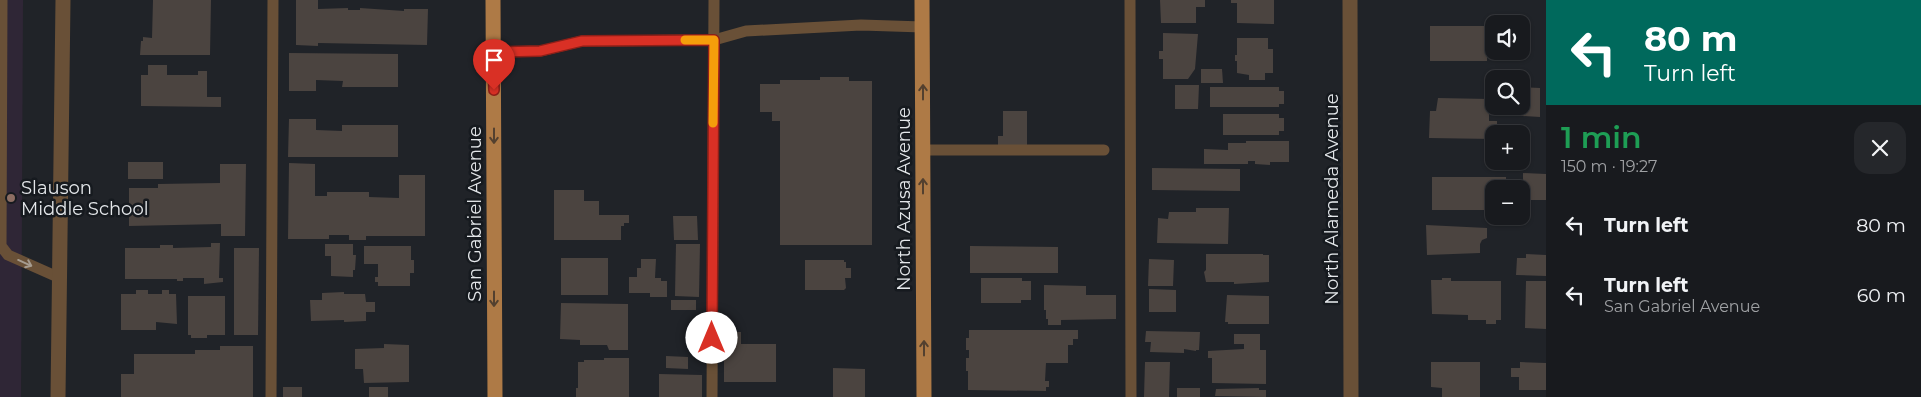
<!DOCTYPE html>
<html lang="en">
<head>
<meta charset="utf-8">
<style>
	body { margin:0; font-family:Montserrat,sans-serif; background:#25272b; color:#f1f3f6; height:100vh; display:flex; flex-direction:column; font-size:19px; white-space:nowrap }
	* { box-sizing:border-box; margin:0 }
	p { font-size:16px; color:#9fa1a4 }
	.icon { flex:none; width:28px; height:28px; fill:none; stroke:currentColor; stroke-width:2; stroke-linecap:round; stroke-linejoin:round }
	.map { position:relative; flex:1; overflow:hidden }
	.drawer { display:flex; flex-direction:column; background:#181a1e; width:375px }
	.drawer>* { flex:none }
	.guide { background:#00695c; color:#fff; overflow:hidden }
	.buttons { position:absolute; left:1485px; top:15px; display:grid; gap:10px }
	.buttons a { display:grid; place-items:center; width:45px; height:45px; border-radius:10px; background:#181a1e; box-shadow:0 1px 4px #0004,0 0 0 1px #36383c; font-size:25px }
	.pin { position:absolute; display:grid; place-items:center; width:42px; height:42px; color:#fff; margin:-51px -21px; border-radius:50% 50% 50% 0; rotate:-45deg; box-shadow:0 0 5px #0007 }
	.pin .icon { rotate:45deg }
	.me { position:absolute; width:55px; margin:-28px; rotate:0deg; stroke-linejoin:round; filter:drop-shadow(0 0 4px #0008) }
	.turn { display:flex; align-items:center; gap:18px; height:105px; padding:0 15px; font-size:22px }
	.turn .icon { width:65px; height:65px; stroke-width:2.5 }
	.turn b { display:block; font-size:35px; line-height:42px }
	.round { display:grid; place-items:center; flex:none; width:52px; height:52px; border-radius:15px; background:#25272b }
	.summary { display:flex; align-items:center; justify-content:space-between; height:85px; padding:0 15px }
	h1 { font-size:30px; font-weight:600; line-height:38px; color:#1e9e55 }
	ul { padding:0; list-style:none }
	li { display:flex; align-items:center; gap:15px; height:70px; padding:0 15px }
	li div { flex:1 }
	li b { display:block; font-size:19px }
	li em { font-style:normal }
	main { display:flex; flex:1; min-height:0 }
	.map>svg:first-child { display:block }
	.education { fill:#2f2636 }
	.building { fill:#4b4440 }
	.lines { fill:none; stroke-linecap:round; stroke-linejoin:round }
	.service { stroke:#695037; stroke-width:11 }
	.minor { stroke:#695037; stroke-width:15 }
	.primary { stroke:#ae7a46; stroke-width:15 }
	.oneway { stroke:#53402f }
	.oneway2 { stroke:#a69c90 }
	.route-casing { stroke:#8d1f18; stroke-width:12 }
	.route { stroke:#d93025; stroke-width:9 }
	.slow { stroke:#f59e0b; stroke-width:9 }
	.education-dot { fill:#8d6e63; stroke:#161a1f; stroke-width:2 }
	.labels { text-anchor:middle; stroke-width:5; stroke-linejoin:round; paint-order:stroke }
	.poi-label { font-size:18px; fill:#e4e7ea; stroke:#161a1f; text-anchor:start }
	.street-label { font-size:18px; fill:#e4e7ea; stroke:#161a1f }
</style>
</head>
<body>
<main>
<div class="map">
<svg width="1546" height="397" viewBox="0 0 1546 397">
	<rect width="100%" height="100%" fill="#202328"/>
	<polygon class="education" points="0,0 23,0 21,397 0,397"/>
	<g class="building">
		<polygon points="153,0 211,0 210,55 140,55 141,41 143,41 143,37 152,38"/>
		<polygon points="296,0 318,0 318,9 348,8 348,10 360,10 360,8 404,11 404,9 428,9 427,45 318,43 318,46 296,45"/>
		<polygon points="1160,0 1205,0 1205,7 1196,7 1196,23 1161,23"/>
		<polygon points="1231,0 1274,0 1274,24 1237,23 1237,3 1231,3"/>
		<polygon points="1430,26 1488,26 1488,29 1494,29 1494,51 1502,51 1502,57 1487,57 1487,61 1430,61"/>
		<polygon points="1163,33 1198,34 1195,69 1188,79 1163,79 1163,59 1159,59 1159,51 1163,51"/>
		<polygon points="1237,38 1268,38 1268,49 1273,49 1273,73 1265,73 1265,80 1249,80 1249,75 1237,73 1237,61 1235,61 1235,55 1237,55"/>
		<polygon points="289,53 398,54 398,87 342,87 343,81 316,80 316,91 289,91"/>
		<polygon points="148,65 167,65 167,75 198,75 198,71 207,71 207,97 221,97 221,107 141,106 141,75 148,75"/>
		<polygon points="1201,69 1222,69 1223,83 1201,83"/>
		<polygon points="820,77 849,77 849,81 872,81 872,245 780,245 780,121 772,121 772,112 760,112 760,84 780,84 780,80 820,80"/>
		<polygon points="1175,85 1199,85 1198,109 1175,109"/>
		<polygon points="1210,87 1279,87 1279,91 1284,91 1284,104 1279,104 1279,107 1210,107"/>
		<polygon points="1521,87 1540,88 1540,117 1508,115 1508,106 1521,106"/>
		<polygon points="1438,98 1489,99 1489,121 1497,121 1497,134 1494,134 1494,139 1429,138 1430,111 1436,111"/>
		<polygon points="1003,111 1027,111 1027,146 998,146 998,136 1003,136"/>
		<polygon points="1223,114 1279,114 1279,118 1284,118 1284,131 1279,131 1279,135 1223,135"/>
		<polygon points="289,119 316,119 316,130 342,131 342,125 398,125 398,157 288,157"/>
		<polygon points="1246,141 1289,141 1289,162 1270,162 1270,165 1255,164 1255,161 1248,161 1248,164 1204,164 1204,149 1228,150 1228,143 1246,143"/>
		<rect x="128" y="162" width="35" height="17"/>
		<polygon points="289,163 315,164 315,196 327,196 327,192 369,192 369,197 399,198 399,175 425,175 425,236 366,236 366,240 349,240 349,235 329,235 329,239 288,239"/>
		<polygon points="220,164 246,164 245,236 221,236 221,224 129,226 129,188 158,188 158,184 220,183"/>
		<polygon points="1152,168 1240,169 1240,191 1152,190"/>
		<polygon points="1523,173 1546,174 1546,200 1523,200"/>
		<polygon points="1432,177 1506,177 1506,189 1494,189 1494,210 1432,210"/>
		<polygon points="554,190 584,190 584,201 599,201 599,215 629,215 629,223 624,223 624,226 621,226 621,240 554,240"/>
		<polygon points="1196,208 1229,208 1228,244 1157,243 1158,218 1168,219 1169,212 1196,212"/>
		<polygon points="673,216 697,216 698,240 674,240"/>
		<polygon points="1426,225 1487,228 1487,238 1482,240 1480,244 1480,253 1427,255"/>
		<polygon points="211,243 220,243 219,278 223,278 223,282 204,284 204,278 183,278 183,281 177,281 177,279 125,279 125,248 160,248 160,245 173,245 173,248 211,247"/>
		<polygon points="325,244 353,244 353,255 356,255 355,270 353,270 353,277 331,276 331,256 325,256"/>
		<polygon points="676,244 700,244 699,297 675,296"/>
		<polygon points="364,246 411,246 411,260 414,260 414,273 410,273 410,286 378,286 378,282 375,282 375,277 378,277 378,264 364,264"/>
		<polygon points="970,246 1058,247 1058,273 970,273"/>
		<polygon points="234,248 259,248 258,335 234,335"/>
		<polygon points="1206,254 1263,254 1263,255 1269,255 1269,282 1234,284 1234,282 1206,282 1204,272 1206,270"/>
		<polygon points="1526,254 1546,255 1546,276 1516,275 1517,258 1526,258"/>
		<rect x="561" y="258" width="47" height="37"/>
		<polygon points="641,259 656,259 655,278 661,278 661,281 667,281 667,297 650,297 650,293 629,293 629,277 637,277 637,268 641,268"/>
		<polygon points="1149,259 1174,260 1173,286 1148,286"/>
		<polygon points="805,260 844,260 844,262 846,262 846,268 851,268 851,278 845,278 846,288 844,290 805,290"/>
		<polygon points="981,278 1022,278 1022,281 1031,281 1031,300 1021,300 1021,303 981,303"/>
		<polygon points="1442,278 1451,278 1451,281 1501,281 1501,320 1496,320 1496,324 1486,324 1486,320 1468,320 1468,315 1432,314 1431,280 1442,280"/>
		<polygon points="1526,281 1546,281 1546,329 1525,328"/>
		<polygon points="1044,285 1086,286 1086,295 1116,295 1116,319 1061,320 1061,325 1048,325 1048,319 1046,319 1046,310 1044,310"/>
		<polygon points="1149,289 1176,290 1176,312 1149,312"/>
		<polygon points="136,290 148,290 148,294 162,294 162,290 169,290 169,294 176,294 177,324 156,322 156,330 121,330 121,294 136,294"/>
		<polygon points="344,292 344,294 365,294 366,302 375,302 375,312 366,312 366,321 344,322 344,320 311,321 310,300 322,300 322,293"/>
		<polygon points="1227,295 1269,296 1269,324 1228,324 1228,322 1225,322"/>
		<polygon points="188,296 225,296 225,335 207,335 207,338 191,338 191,335 188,335"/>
		<rect x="671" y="300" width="25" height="10"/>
		<polygon points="561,303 628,304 628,350 609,350 607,345 580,345 580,340 560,339"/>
		<polygon points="969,330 1078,330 1078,339 1073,339 1073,345 1068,345 1068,363 1046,363 1045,381 1049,381 1049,387 1046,387 1046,391 968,390 968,371 966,371 966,358 969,358 969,350 966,350 966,338 969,338"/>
		<polygon points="1146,331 1200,332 1199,350 1196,350 1196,351 1184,349 1184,353 1150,352 1151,342 1145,342"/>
		<polygon points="731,332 741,332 741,344 776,344 776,382 724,382 724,344 731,344"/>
		<polygon points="1234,334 1260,334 1260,350 1266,350 1266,384 1212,383 1212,358 1208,358 1208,351 1244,349 1244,344 1234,344"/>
		<polygon points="384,344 409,345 409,382 364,383 363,369 355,369 355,349 384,348"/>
		<polygon points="220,346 253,346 253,397 121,397 121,374 134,374 134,354 195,354 195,350 220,350"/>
		<polygon points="666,356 688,357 688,369 666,368"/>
		<polygon points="604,358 629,358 629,397 576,397 576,388 578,388 578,362 584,362 584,360 604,360"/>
		<polygon points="1145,362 1170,362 1169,397 1144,397"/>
		<polygon points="1431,362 1480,362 1480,397 1442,397 1442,388 1431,387"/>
		<polygon points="1520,362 1546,363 1546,390 1519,390 1519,377 1511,377 1511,368 1520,368"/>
		<polygon points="833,368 865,369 865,397 833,397"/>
		<polygon points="659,374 702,375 702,397 659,397"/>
		<rect x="283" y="387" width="19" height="10"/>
		<rect x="369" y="387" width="19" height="10"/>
		<rect x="1177" y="388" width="23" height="9"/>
		<polygon points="1259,388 1259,390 1266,390 1266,397 1215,396 1216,389"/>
	</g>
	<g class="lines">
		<g class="service">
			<polyline points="2,0 1,246 8,255 60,278"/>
			<polyline points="1130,0 1131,397"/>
			<polyline points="493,52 541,51 582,41 714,40 746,31 861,25 923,27"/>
			<polyline points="923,150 1104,150"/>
			<polyline points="271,397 273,0"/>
			<polyline points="712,397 714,0"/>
		</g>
		<g class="minor">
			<polyline points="1350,0 1351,397"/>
			<polyline points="58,397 63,0"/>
		</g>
		<g class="primary">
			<polyline points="493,0 495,397"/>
			<polyline points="922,0 924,397"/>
		</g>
	</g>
	<defs><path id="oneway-shaft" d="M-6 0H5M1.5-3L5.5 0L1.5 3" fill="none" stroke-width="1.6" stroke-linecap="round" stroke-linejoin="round" transform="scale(1.25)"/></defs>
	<g class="oneway">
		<use href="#oneway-shaft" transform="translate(923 92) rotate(-90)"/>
		<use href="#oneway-shaft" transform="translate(494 136) rotate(90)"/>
		<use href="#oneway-shaft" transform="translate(923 186) rotate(-90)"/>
		<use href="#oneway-shaft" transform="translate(494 299) rotate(90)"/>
		<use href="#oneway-shaft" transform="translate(924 348) rotate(-90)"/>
	</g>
	<use class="oneway2" href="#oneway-shaft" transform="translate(25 263) rotate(24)"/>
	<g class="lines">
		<defs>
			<polyline id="route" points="494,90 493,52 540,51 582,41 714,40 712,338"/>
		</defs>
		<use href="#route" class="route-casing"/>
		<use href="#route" class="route"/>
		<polyline class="slow" points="685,40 714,40 713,123"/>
	</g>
	<circle class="education-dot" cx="11" cy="198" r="5"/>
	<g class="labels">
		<g class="poi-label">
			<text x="21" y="194">Slauson<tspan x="21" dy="21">Middle School</tspan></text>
		</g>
		<g class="street-label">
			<text transform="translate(904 199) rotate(-90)" y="6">North Azusa Avenue</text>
			<text transform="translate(1332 199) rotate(-90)" y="6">North Alameda Avenue</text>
			<text transform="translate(475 214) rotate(-90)" y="6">San Gabriel Avenue</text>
		</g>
	</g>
</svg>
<div class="buttons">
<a><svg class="icon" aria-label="sound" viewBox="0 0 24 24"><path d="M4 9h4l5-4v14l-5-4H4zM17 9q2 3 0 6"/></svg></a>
<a><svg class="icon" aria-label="search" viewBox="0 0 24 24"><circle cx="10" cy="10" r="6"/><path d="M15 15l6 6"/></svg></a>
<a>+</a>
<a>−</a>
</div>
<div class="pin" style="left:494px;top:90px;background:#d93025"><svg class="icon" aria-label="arrive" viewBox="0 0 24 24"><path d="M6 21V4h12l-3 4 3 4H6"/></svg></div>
<svg class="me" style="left:712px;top:338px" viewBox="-20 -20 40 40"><circle r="19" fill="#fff"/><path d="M0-13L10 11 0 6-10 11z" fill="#d93025"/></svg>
</div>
<section class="drawer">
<div class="guide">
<div class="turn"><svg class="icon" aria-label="left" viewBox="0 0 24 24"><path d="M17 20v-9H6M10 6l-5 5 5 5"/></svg><div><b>80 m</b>Turn left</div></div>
</div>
<div class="summary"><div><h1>1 min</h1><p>150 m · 19:27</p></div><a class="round"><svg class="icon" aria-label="close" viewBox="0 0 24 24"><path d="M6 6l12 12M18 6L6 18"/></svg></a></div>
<ul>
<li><svg class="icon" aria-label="left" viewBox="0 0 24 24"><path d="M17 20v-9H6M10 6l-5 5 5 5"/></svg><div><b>Turn left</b></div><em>80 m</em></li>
<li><svg class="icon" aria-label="left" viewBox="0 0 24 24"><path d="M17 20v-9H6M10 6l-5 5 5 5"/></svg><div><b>Turn left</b><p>San Gabriel Avenue</p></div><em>60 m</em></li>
</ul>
</section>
</main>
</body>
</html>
